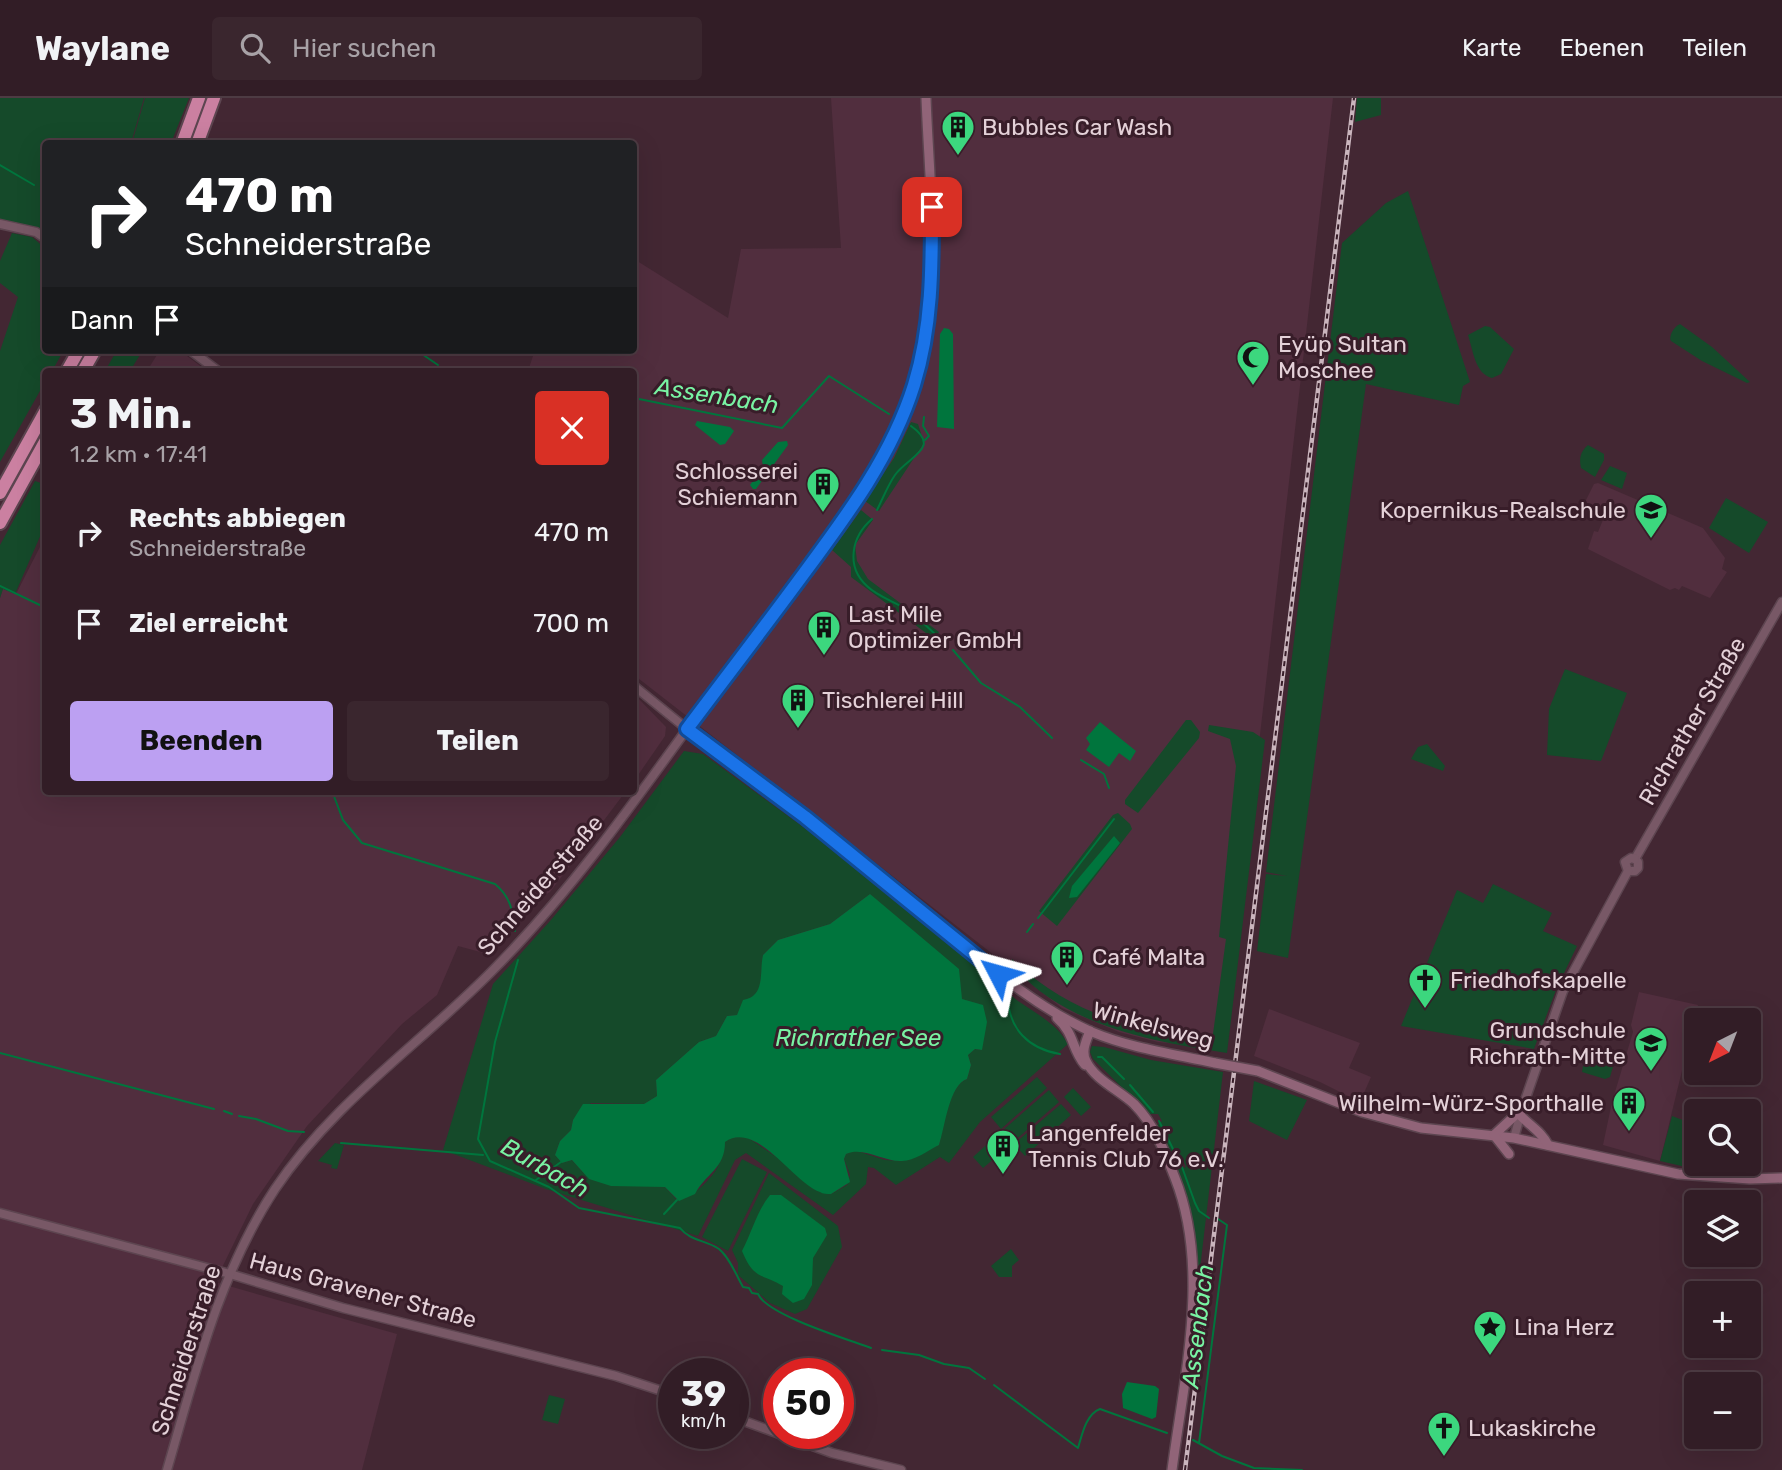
<!DOCTYPE html>
<html lang="de">
<head>
<meta charset="utf-8">
<style>
	body { margin:0; font-family:Rubik,sans-serif; background:#3a262e; color:#f1f3f6; height:100vh; display:flex; flex-direction:column; font-size:26px; white-space:nowrap }
	* { box-sizing:border-box; margin:0 }
	p { font-size:23px; color:#a8a2a7 }
	.icon { flex:none; width:38px; height:38px; fill:none; stroke:currentColor; stroke-width:2; stroke-linecap:round; stroke-linejoin:round }
	.map { position:relative; flex:1; overflow:hidden }
	.sheet { position:absolute; left:42px; top:270px; width:595px; height:427px; display:flex; flex-direction:column; background:#321d26; border-radius:7px; box-shadow:0 7px 28px #0002,0 0 0 2px #4d3b43 }
	.sheet>* { flex:none }
	.guide { position:absolute; left:42px; top:42px; width:595px; height:214px; border-radius:7px; box-shadow:0 7px 28px #0002,0 0 0 2px #4d3b43; background:#202124; color:#fff; overflow:hidden }
	.needle { width:46px; rotate:222deg }
	.controls { position:absolute; left:1684px; top:910px; display:grid; gap:14px }
	.controls a { display:grid; place-items:center; width:77px; height:77px; border-radius:7px; background:#321d26; box-shadow:0 7px 28px #0002,0 0 0 2px #4d3b43; font-size:35px }
	.speed { position:absolute; left:658px; top:1260px; display:flex; gap:14px; font-size:35px; font-weight:700; text-align:center }
	.speed>* { display:grid; place-content:center; width:91px; height:91px; border-radius:50%; background:#321d26; box-shadow:0 7px 28px #0002,0 0 0 2px #4d3b43; line-height:1 }
	.speed small { font-size:18px; font-weight:400 }
	.speed .limit { border:10px solid #d22; background:#fff; color:#111 }
	.pin { position:absolute; display:grid; place-items:center; width:60px; height:60px; color:#fff; margin:-30px; border-radius:14px; box-shadow:0 4px 10px #0006 }
	.me { position:absolute; width:77px; margin:-38px; rotate:309deg; stroke-linejoin:round; filter:drop-shadow(0 0 5px #0008) }
	.turn { display:flex; align-items:center; gap:24px; height:147px; padding:0 28px; font-size:32px }
	.turn .icon { width:91px; height:91px; stroke-width:2.5 }
	.turn b { display:block; font-size:49px; line-height:60px }
	.then { display:flex; align-items:center; height:66px; padding:0 28px; background:#0003; gap:14px; font-size:26px }
	.round { display:grid; place-items:center; flex:none; width:74px; height:74px; border-radius:7px; background:#3a262e }
	.head { display:flex; align-items:center; justify-content:space-between; height:119px; padding:0 28px }
	h1 { font-size:42px; font-weight:700; line-height:52px }
	.action { display:flex; gap:14px; margin-top:auto; padding:14px 28px }
	.action a { flex:1; height:80px; border-radius:7px; background:#bca0f2; color:#111; font-size:28px; font-weight:700; line-height:80px; text-align:center }
	.action a+a { background:#3a262e; color:#f1f3f6 }
	ul { padding:0; list-style:none }
	li { display:flex; align-items:center; gap:21px; height:91px; padding:0 28px }
	li div { flex:1 }
	li b { display:block; font-size:26px }
	li em { font-style:normal }
	header { display:flex; align-items:center; gap:42px; box-sizing:border-box; height:98px; padding:0 35px; background:#321d26; border-bottom:2px solid #4d3b43 }
	header strong { font-size:33px }
	nav { display:flex; gap:38px; margin-inline-start:auto; font-size:24px }
	.search { width:490px; height:63px; background:#3a262e; display:flex; align-items:center; gap:18px; box-sizing:border-box; padding:0 24px; border-radius:7px; color:#a8a2a7; font-size:26px }
	.map>svg:first-child { display:block }
	.built { fill:#512e3e }
	.green { fill:#154a2a; fill-rule:evenodd }
	.water { fill:#00753d }
	.lines { fill:none; stroke-linecap:round; stroke-linejoin:round }
	.stream { stroke:#00753d; stroke-width:2 }
	.tertiary-casing { stroke:#5d4550; stroke-width:11 }
	.secondary-casing { stroke:#5d4550; stroke-width:12 }
	.motorway-casing { stroke:#5d4550; stroke-width:16 }
	.tertiary { stroke:#785866; stroke-width:8 }
	.secondary { stroke:#916478; stroke-width:9 }
	.motorway { stroke:#cb80a1; stroke-width:12 }
	.rail-casing { stroke:#cab5bd; stroke-width:4.5 }
	.rail { stroke:#381d29; stroke-width:2; stroke-dasharray:5; stroke-linecap:butt }
	.secondary-bridge-casing { stroke:#5d4550; stroke-width:12; stroke-linecap:butt }
	.secondary-bridge { stroke:#916478; stroke-width:9 }
	.route-casing { stroke:#114b97; stroke-width:18 }
	.route { stroke:#1a73e8; stroke-width:12 }
	.labels { text-anchor:middle; stroke-width:6; stroke-linejoin:round; paint-order:stroke }
	.poi-label { font-size:23px; fill:#e4d1d8; stroke:#381d29; text-anchor:start }
	.street-label { font-size:23px; fill:#e4d1d8; stroke:#381d29 }
	.water-label { font-size:24px; font-style:italic; fill:#79f3a3; stroke:#381d29 }
</style>
</head>
<body>
<header>
<strong>Waylane</strong>
<div class="search"><svg class="icon" aria-label="search" viewBox="0 0 24 24"><circle cx="10" cy="10" r="6"/><path d="M15 15l6 6"/></svg>Hier suchen</div>
<nav><a>Karte</a><a>Ebenen</a><a>Teilen</a></nav>
</header>
<div class="map">
<svg width="1782" height="1372" viewBox="0 0 1782 1372">
	<rect width="100%" height="100%" fill="#432733"/>
	<g class="built">
		<polygon points="831,0 1333,0 1224,951 1158,944 1119,934 1062,910 634,577 634,273 528,273 535,252 634,252 634,161 728,220 741,151 841,150"/>
		<polygon points="160,252 179,252 207,273 147,273"/>
		<polygon points="1598,385 1703,430 1725,460 1722,471 1727,474 1710,500 1682,488 1679,492 1675,490 1670,492 1588,451 1594,433 1598,434 1605,417 1602,412 1585,404 1594,386"/>
		<polygon points="45,439 46,693 626,693 550,794 498,824 484,855 458,848 437,897 402,926 307,1028 253,1106 215,1184 397,1236 362,1372 0,1372 0,500 3,490 16,496"/>
		<polygon points="634,596 666,629 665,638 634,683"/>
		<polygon points="1639,894 1698,907 1660,1063 1603,1047 1612,1004 1633,934 1631,927"/>
		<polygon points="1269,911 1360,945 1349,970 1371,979 1360,1004 1320,984 1254,958"/>
	</g>
	<g class="green">
		<polygon points="0,0 144,0 131,45 46,46 45,137 37,131 0,123"/>
		<polygon points="145,0 189,0 171,45 132,45"/>
		<polygon points="1357,0 1381,0 1381,17 1355,24"/>
		<polygon points="1408,93 1470,284 1463,288 1459,307 1366,286 1288,860 1257,853 1266,776 1287,778 1266,774 1342,145 1386,105"/>
		<polygon points="12,135 32,139 45,150 46,252 64,252 52,273 46,273 45,284 0,364 0,253 18,199 0,185 0,163"/>
		<path d="M1680 226 1712 249 1750 284 1747 285 1702 263 1671 243C1668 239 1674 228 1680 226Z"/>
		<path d="M1485 228 1490 229 1514 251 1501 276 1492 280C1475 276 1473 252 1468 237Z"/>
		<polygon points="117,252 143,252 130,273 105,273"/>
		<polygon points="911,324 918,326 924,345 879,413 865,403 894,360"/>
		<path d="M1588 347 1604 356V362L1595 379 1581 370C1579 360 1580 354 1588 347Z"/>
		<polygon points="1610,368 1627,375 1622,391 1601,382"/>
		<polygon points="45,378 45,427 15,496 3,491 0,500 0,447 35,383 41,385"/>
		<polygon points="1726,400 1768,424 1749,455 1709,430"/>
		<polygon points="861,412 873,422 855,447 857,463 868,481 939,534 934,541 851,479 851,469 832,452"/>
		<polygon points="1565,571 1627,595 1601,663 1547,657 1549,611"/>
		<polygon points="1186,622 1191,622 1200,634 1199,640 1138,715 1125,706 1125,702"/>
		<path d="M1209 627 1253 634 1265 642 1227 955C1150 943 1065 928 1012 867V861C1066 914 1138 935 1212 943L1226 841 1219 839 1236 668 1230 641 1208 633Z"/>
		<polygon points="1427,646 1445,668 1443,673 1411,661 1418,649"/>
		<path d="M684 653 703 656 810 734 1018 903C1037 916 1057 926 1068 946L980 1024 949 1065 940 1059 896 1087 874 1070 868 1069 866 1086 833 1117 746 1055 735 1062 698 1138 546 1091 443 1052 493 886 550 823 620 739ZM870 796 962 901 982 952 975 951 968 957 971 967 967 981C948 988 944 1029 939 1047L902 1063 885 1062 854 1052 846 1056 844 1061 850 1077 847 1087 831 1096 747 1039C740 1039 729 1038 725 1044 720 1052 721 1064 716 1072 708 1084 691 1101 677 1102L665 1089 589 1081 572 1062 562 1065 555 1057 560 1043 571 1032 573 1022 591 1005 644 1006 657 998 656 982 699 944 716 938 727 918 737 917 760 891 763 857 778 842 830 826Z"/>
		<polygon points="1118,715 1130,726 1132,731 1057,828 1039,813 1113,717"/>
		<polygon points="1493,786 1552,815 1543,833 1577,848 1556,892 1534,951 1401,928 1457,792 1483,805"/>
		<polygon points="1092,948 1104,949 1151,962 1223,974 1200,1171 1197,1170 1193,1122 1178,1071 1186,1069 1182,1060 1174,1061 1157,1027 1162,1023 1158,1016 1149,1016 1093,961 1090,954"/>
		<polygon points="1585,956 1614,965 1610,979 1605,981 1582,974"/>
		<polygon points="1037,979 1047,990 1001,1031 991,1019"/>
		<polygon points="1254,983 1307,1002 1287,1042 1249,1023"/>
		<polygon points="1073,990 1091,1009 1081,1018 1064,999"/>
		<polygon points="1049,992 1059,1004 1013,1044 1002,1033"/>
		<polygon points="1061,1006 1071,1017 1025,1058 1014,1046"/>
		<polygon points="1672,1018 1696,1027 1696,1066 1705,1066 1699,1072 1660,1063"/>
		<polygon points="996,1038 1007,1050 983,1070 973,1059"/>
		<polygon points="335,1045 344,1047 337,1071 331,1070 332,1067 318,1063"/>
		<polygon points="742,1061 767,1074 728,1153 702,1139"/>
		<polygon points="769,1075 838,1128 842,1149 807,1211 795,1216 770,1205 738,1177 738,1165 732,1152"/>
		<polygon points="1011,1151 1019,1162 1012,1168 1012,1179 999,1179 991,1168"/>
		<polygon points="549,1297 565,1301 558,1326 542,1322"/>
	</g>
	<g class="water">
		<polygon points="944,230 949,231 953,236 954,331 937,329 940,236"/>
		<polygon points="697,323 730,329 734,333 725,346 720,347 695,327"/>
		<polygon points="787,343 788,347 756,391 753,391 750,387 763,369 762,362 778,344"/>
		<polygon points="1100,624 1136,653 1130,663 1119,655 1109,669 1086,652 1090,646 1086,640"/>
		<polygon points="1114,738 1120,745 1077,799 1069,800 1072,788"/>
		<path d="M870 796 959 871 962 901 983 907 987 924 982 952 975 951 968 957 971 967 967 981C949 987 945 1029 939 1047 929 1052 914 1063 902 1063 883 1064 864 1048 846 1056L844 1061 850 1084 831 1096C827 1096 823 1096 820 1094 793 1085 757 1022 725 1044 725 1071 706 1075 695 1096L679 1103 665 1089 611 1088 589 1081 572 1062 562 1065 555 1057 560 1043 571 1032 573 1022 583 1006H644L657 998 656 982 699 944 716 938 727 918 737 917 743 902C766 898 759 875 763 857L778 842 830 826Z"/>
		<path d="M770 1097H781L825 1130 827 1137 813 1160 812 1187 804 1201 793 1205 782 1196 783 1188C761 1175 754 1182 742 1153 752 1134 757 1113 770 1097Z"/>
		<polygon points="1127,1284 1155,1288 1159,1291 1156,1319 1152,1321 1123,1310 1122,1296"/>
	</g>
	<g class="lines">
		<g class="stream">
			<polyline points="0,67 34,87"/>
			<polyline points="42,88 46,88"/>
			<polyline points="416,252 438,267"/>
			<polyline points="450,270 473,273"/>
			<polyline points="634,300 782,330 829,278 889,316"/>
			<polyline points="924,319 923,328 929,338 925,342"/>
			<path d="M877 412C883 400 888 387 895 377 909 358 942 350 911 328"/>
			<path d="M872 421C852 438 845 468 867 488 878 499 896 504 909 513 918 519 926 528 934 535"/>
			<polyline points="0,488 46,510"/>
			<polyline points="953,552 981,585 1020,609 1052,640"/>
			<polyline points="1081,662 1104,676 1109,690"/>
			<path d="M332 693 343 722 362 745 495 786C511 799 513 814 515 833"/>
			<polyline points="1038,820 1114,721"/>
			<polyline points="1027,834 1033,826"/>
			<path d="M518 862 495 944 478 1041 490 1063 549 1089 579 1110 680 1130C690 1143 706 1142 719 1151 730 1160 736 1177 743 1189L749 1190 752 1195 758 1196C767 1217 847 1241 871 1250"/>
			<path d="M1008 898C1008 931 1029 951 1060 956"/>
			<polyline points="0,955 214,1011"/>
			<polyline points="1098,959 1102,959 1124,981"/>
			<polyline points="1130,987 1153,1014"/>
			<polyline points="224,1013 232,1016"/>
			<polyline points="239,1018 256,1021 288,1033 304,1034"/>
			<polyline points="1159,1023 1182,1069 1195,1105 1199,1113 1209,1120"/>
			<polyline points="341,1045 483,1057"/>
			<polyline points="536,1082 561,1064"/>
			<polyline points="664,1116 677,1102"/>
			<polyline points="882,1252 919,1257 944,1266 969,1270 985,1281"/>
			<path d="M994 1287 1078 1350C1082 1337 1086 1316 1100 1311L1167 1335"/>
			<polyline points="1193,1342 1222,1358 1254,1370 1302,1372"/>
			<polyline points="1199,1345 1227,1127 1218,1121"/>
		</g>
		<defs>
			<g id="tertiary">
				<polyline points="0,126 36,134 46,141"/>
				<polyline points="190,252 218,273"/>
				<polyline points="1635,761 1782,504"/>
				<polyline points="1628,773 1635,773 1638,770 1638,764 1635,761"/>
				<polyline points="1628,773 1625,764 1631,760 1635,761"/>
				<polyline points="1514,1040 1522,1011 1563,893 1628,773"/>
				<polyline points="0,1115 230,1176 343,1210 616,1278 674,1297"/>
				<polyline points="733,1319 832,1355 901,1372"/>
				<path d="M167 1372C195 1276 219 1176 275 1091 333 1004 422 945 495 870 567 797 627 714 687 631L634 588"/>
			</g>
			<g id="secondary">
				<path d="M926 0C929 80 939 160 925 239 909 338 848 417 790 495 756 540 721 586 687 631 764 689 840 747 915 807 971 852 1024 904 1092 934 1130 950 1174 956 1215 965"/>
				<path d="M1057 920C1075 936 1071 950 1085 967"/>
				<path d="M1090 933C1086 943 1081 953 1086 963 1095 982 1119 992 1134 1006 1154 1026 1165 1054 1175 1080 1211 1171 1184 1279 1172 1372"/>
				<polyline points="1258,973 1362,1014 1421,1030 1514,1040 1678,1076 1750,1081 1782,1080"/>
				<path d="M1520 1017C1530 1028 1542 1034 1548 1047"/>
				<polyline points="1494,1037 1521,1012"/>
				<polyline points="1494,1037 1509,1056"/>
			</g>
			<g id="motorway">
				<polyline points="182,46 199,0"/>
				<polyline points="197,46 214,0"/>
				<polyline points="67,273 79,252"/>
				<polyline points="83,273 95,252"/>
				<polyline points="0,395 46,312"/>
				<polyline points="0,425 46,342"/>
			</g>
		</defs>
		<use href="#tertiary" class="tertiary-casing"/>
		<use href="#secondary" class="secondary-casing"/>
		<use href="#motorway" class="motorway-casing"/>
		<use href="#tertiary" class="tertiary"/>
		<use href="#secondary" class="secondary"/>
		<use href="#motorway" class="motorway"/>
		<defs>
			<polyline id="rail" points="1185,1372 1354,0"/>
		</defs>
		<use href="#rail" class="rail-casing"/>
		<use href="#rail" class="rail"/>
		<defs>
			<polyline id="secondary-bridge" points="1215,965 1258,973"/>
		</defs>
		<use href="#secondary-bridge" class="secondary-bridge-casing"/>
		<use href="#secondary-bridge" class="secondary-bridge"/>
	</g>
	<g class="lines">
		<defs>
			<path id="route" d="M932 109C932 169 932 229 914 287 892 357 848 416 805 474 766 527 726 579 687 631L805 719 998 876"/>
		</defs>
		<use href="#route" class="route-casing"/>
		<use href="#route" class="route"/>
	</g>
	<defs>
		<symbol id="building-pin" viewBox="-11 -11 22 30"><path d="M0 17L-7.5 6A9.5 9.5 0 1 1 7.5 6Z" fill="#3cd77e" stroke="#381d29"/><path d="M-4-6H4V6H1V3H-1V6H-4ZM-2.5-4.3h1.7v1.8h-1.7ZM.8-4.3h1.7v1.8H.8ZM-2.5-1h1.7V.8h-1.7ZM.8-1h1.7V.8H.8Z" fill="#111"/></symbol>
		<symbol id="mosque-pin" viewBox="-11 -11 22 30"><path d="M0 17L-7.5 6A9.5 9.5 0 1 1 7.5 6Z" fill="#3cd77e" stroke="#381d29"/><path d="M3.5-4.9A6 6 0 1 0 3.5 4.9A5 5 0 1 1 3.5-4.9Z" fill="#111"/></symbol>
		<symbol id="school-pin" viewBox="-11 -11 22 30"><path d="M0 17L-7.5 6A9.5 9.5 0 1 1 7.5 6Z" fill="#3cd77e" stroke="#381d29"/><path d="M0-5L7-2L0 1L-7-2ZM-4 1L0 2.5L4 1V4Q0 6-4 4Z" fill="#111"/></symbol>
		<symbol id="church-pin" viewBox="-11 -11 22 30"><path d="M0 17L-7.5 6A9.5 9.5 0 1 1 7.5 6Z" fill="#3cd77e" stroke="#381d29"/><path d="M-1.2-6h2.4v3.5h3.3v2.4h-3.3V6h-2.4V-.1h-3.3v-2.4h3.3Z" fill="#111"/></symbol>
		<symbol id="sight-pin" viewBox="-11 -11 22 30"><path d="M0 17L-7.5 6A9.5 9.5 0 1 1 7.5 6Z" fill="#3cd77e" stroke="#381d29"/><path d="M0-6L1.8-2.2L6-1.7L2.9 1.2L3.7 5.4L0 3.3L-3.7 5.4L-2.9 1.2L-6-1.7L-1.8-2.2Z" fill="#111"/></symbol>
	</defs>
	<g fill-rule="evenodd">
		<use href="#building-pin" x="939" y="10" width="38" height="52"/>
		<use href="#mosque-pin" x="1234" y="240" width="38" height="52"/>
		<use href="#building-pin" x="804" y="367" width="38" height="52"/>
		<use href="#school-pin" x="1632" y="393" width="38" height="52"/>
		<use href="#building-pin" x="805" y="510" width="38" height="52"/>
		<use href="#building-pin" x="779" y="583" width="38" height="52"/>
		<use href="#building-pin" x="1048" y="840" width="38" height="52"/>
		<use href="#church-pin" x="1406" y="863" width="38" height="52"/>
		<use href="#school-pin" x="1632" y="926" width="38" height="52"/>
		<use href="#building-pin" x="1610" y="986" width="38" height="52"/>
		<use href="#building-pin" x="984" y="1029" width="38" height="52"/>
		<use href="#sight-pin" x="1471" y="1210" width="38" height="52"/>
		<use href="#church-pin" x="1425" y="1311" width="38" height="52"/>
	</g>
	<g class="labels">
		<g class="poi-label">
			<text x="982" y="37">Bubbles Car Wash</text>
			<text x="1278" y="254">Eyüp Sultan<tspan x="1278" dy="26">Moschee</tspan></text>
			<text x="798" y="381" text-anchor="end">Schlosserei<tspan x="798" dy="26">Schiemann</tspan></text>
			<text x="1626" y="420" text-anchor="end">Kopernikus-Realschule</text>
			<text x="848" y="524">Last Mile<tspan x="848" dy="26">Optimizer GmbH</tspan></text>
			<text x="822" y="610">Tischlerei Hill</text>
			<text x="1092" y="867">Café Malta</text>
			<text x="1450" y="890">Friedhofskapelle</text>
			<text x="1626" y="940" text-anchor="end">Grundschule<tspan x="1626" dy="26">Richrath-Mitte</tspan></text>
			<text x="1604" y="1013" text-anchor="end">Wilhelm-Würz-Sporthalle</text>
			<text x="1028" y="1043">Langenfelder<tspan x="1028" dy="26">Tennis Club 76 e.V.</tspan></text>
			<text x="1514" y="1237">Lina Herz</text>
			<text x="1468" y="1338">Lukaskirche</text>
		</g>
		<g class="street-label">
			<text transform="translate(1692 623) rotate(-60)" y="8">Richrather Straße</text>
			<text transform="translate(540 787) rotate(-49)" y="8">Schneiderstraße</text>
			<text transform="translate(1153 927) rotate(15)" y="8">Winkelsweg</text>
			<text transform="translate(363 1192) rotate(15)" y="8">Haus Gravener Straße</text>
			<text transform="translate(186 1252) rotate(-72)" y="8">Schneiderstraße</text>
		</g>
		<g class="water-label">
			<text transform="translate(717 298) rotate(9)" y="8">Assenbach</text>
			<text x="858" y="948">Richrather See</text>
			<text transform="translate(545 1070) rotate(29)" y="8">Burbach</text>
			<text transform="translate(1198 1228) rotate(-83)" y="8">Assenbach</text>
		</g>
	</g>
</svg>
<div class="controls">
<a><svg class="needle" viewBox="-14 -14 28 28"><path d="M0-13l5 13h-10z" fill="#e53935"/><path d="M0 13l5-13h-10z" fill="#a8a2a7"/></svg></a>
<a><svg class="icon" aria-label="search" viewBox="0 0 24 24"><circle cx="10" cy="10" r="6"/><path d="M15 15l6 6"/></svg></a>
<a><svg class="icon" aria-label="layers" viewBox="0 0 24 24"><path d="M12 4l9 5-9 5-9-5zM3 14l9 5 9-5"/></svg></a>
<a>+</a>
<a>−</a>
</div>
<div class="speed"><div>39<small>km/h</small></div><div class="limit">50</div></div>
<div class="pin" style="left:932px;top:109px;background:#d93025"><svg class="icon" aria-label="arrive" viewBox="0 0 24 24"><path d="M6 21V4h12l-3 4 3 4H6"/></svg></div>
<svg class="me" style="left:998px;top:876px" viewBox="-20 -20 40 40"><path d="M0-17L14 15 0 8-14 15z" fill="#1a73e8" stroke="#fff" stroke-width="4"/></svg>
<div class="guide">
<div class="turn"><svg class="icon" aria-label="right" viewBox="0 0 24 24"><path d="M7 20v-9h11M14 6l5 5-5 5"/></svg><div><b>470 m</b>Schneiderstraße</div></div>
<div class="then">Dann<svg class="icon" aria-label="arrive" viewBox="0 0 24 24"><path d="M6 21V4h12l-3 4 3 4H6"/></svg></div>
</div>
<section class="sheet">
<div class="head"><div><h1>3 Min.</h1><p>1.2 km · 17:41</p></div><a class="round" style="background:#d93025;color:#fff"><svg class="icon" aria-label="close" viewBox="0 0 24 24"><path d="M6 6l12 12M18 6L6 18"/></svg></a></div>
<ul>
<li><svg class="icon" aria-label="right" viewBox="0 0 24 24"><path d="M7 20v-9h11M14 6l5 5-5 5"/></svg><div><b>Rechts abbiegen</b><p>Schneiderstraße</p></div><em>470 m</em></li>
<li><svg class="icon" aria-label="arrive" viewBox="0 0 24 24"><path d="M6 21V4h12l-3 4 3 4H6"/></svg><div><b>Ziel erreicht</b></div><em>700 m</em></li>
</ul>
<div class="action"><a>Beenden</a><a>Teilen</a></div>
</section>
</div>
</body>
</html>
